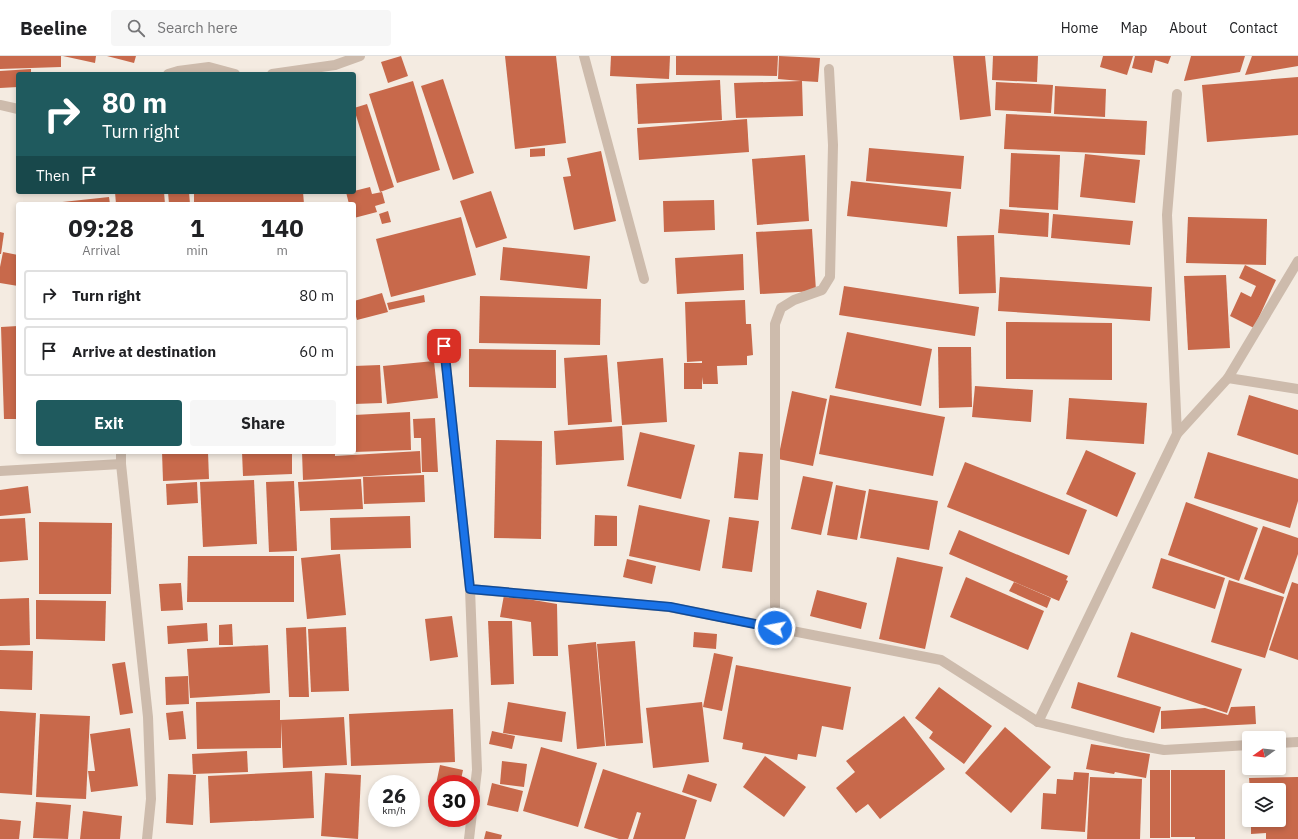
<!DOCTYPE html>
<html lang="en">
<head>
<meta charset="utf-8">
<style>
	body { margin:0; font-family:"IBM Plex Sans",sans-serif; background:#f6f6f6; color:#202124; height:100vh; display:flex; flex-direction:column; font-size:15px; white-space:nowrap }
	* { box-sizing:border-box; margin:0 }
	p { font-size:13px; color:#757577 }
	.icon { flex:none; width:22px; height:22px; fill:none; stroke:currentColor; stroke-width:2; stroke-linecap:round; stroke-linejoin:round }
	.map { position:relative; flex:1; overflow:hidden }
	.side { position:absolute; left:16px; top:146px; width:340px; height:252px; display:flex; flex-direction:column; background:#fff; border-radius:4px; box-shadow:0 2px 6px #0003 }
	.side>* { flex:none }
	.hud { position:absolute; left:16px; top:16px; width:340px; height:122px; border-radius:4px; box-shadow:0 2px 6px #0003; background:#1f5a5e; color:#fff; overflow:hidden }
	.needle { width:26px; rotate:256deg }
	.controls { position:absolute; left:1242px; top:675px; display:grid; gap:8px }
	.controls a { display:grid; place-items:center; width:44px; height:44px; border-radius:4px; background:#fff; box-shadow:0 2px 6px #0003; font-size:20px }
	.speed { position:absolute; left:368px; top:719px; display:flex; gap:8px; font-size:20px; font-weight:700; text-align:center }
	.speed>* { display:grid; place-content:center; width:52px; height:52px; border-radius:50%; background:#fff; box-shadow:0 2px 6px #0003; line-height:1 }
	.speed small { font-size:10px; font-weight:400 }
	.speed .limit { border:6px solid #d22; background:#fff; color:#111 }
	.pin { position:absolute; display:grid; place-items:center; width:34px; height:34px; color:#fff; margin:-17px; border-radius:8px; box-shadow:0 2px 6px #0006 }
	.me { position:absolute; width:44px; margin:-22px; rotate:281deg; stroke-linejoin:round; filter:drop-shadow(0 0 3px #0008) }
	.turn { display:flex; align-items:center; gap:14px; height:84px; padding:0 20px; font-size:18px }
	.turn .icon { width:52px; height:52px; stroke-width:2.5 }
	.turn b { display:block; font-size:28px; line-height:34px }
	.then { display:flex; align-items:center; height:38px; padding:0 20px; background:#0003; gap:8px; font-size:15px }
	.eta { display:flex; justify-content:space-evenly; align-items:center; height:68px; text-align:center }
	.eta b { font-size:24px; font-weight:700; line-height:28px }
	.primary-button { display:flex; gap:8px; margin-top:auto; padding:8px 20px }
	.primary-button a { flex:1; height:46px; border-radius:4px; background:#1f5a5e; color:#fff; font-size:16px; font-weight:700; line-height:46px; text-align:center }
	.primary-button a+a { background:#f6f6f6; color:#202124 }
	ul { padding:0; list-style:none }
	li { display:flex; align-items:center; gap:12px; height:50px; margin:0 8px 6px; padding:0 12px; border:2px solid #e0e0e0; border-radius:4px }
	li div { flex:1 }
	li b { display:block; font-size:15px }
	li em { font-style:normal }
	header { display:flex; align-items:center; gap:24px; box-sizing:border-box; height:56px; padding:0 20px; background:#fff; border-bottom:1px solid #e0e0e0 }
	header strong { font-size:19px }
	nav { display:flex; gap:22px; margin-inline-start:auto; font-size:14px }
	.search { width:280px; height:36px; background:#f6f6f6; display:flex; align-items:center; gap:10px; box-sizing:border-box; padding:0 14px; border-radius:4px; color:#757577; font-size:15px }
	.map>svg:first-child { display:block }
	.building { fill:#c8694b }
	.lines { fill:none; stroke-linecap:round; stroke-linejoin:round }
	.street { stroke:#cdbbac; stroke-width:10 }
	.route-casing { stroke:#114b97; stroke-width:10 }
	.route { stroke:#1a73e8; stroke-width:7 }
</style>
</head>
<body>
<header>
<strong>Beeline</strong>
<div class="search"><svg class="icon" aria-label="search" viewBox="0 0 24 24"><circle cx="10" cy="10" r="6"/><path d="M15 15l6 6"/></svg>Search here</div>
<nav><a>Home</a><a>Map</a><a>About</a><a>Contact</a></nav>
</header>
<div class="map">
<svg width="1298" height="783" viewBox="0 0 1298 783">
	<rect width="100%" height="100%" fill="#f4ebe1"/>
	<g class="building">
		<polygon points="0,0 61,0 61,11 0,13"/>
		<polygon points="63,0 96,0 95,7"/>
		<polygon points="107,0 136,0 134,7"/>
		<polygon points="401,0 408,20 388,27 381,6"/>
		<polygon points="505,0 556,0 566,87 515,93"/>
		<polygon points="611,0 670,0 669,23 610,20"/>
		<polygon points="676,0 778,0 777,20 676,19"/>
		<polygon points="779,0 820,2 818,26 802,25 803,60 736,62 734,27 801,25 778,23"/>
		<polygon points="953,0 985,0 991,60 960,64"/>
		<polygon points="993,0 1038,0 1037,26 992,24"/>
		<polygon points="1103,0 1133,0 1127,19 1100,11"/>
		<polygon points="1135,0 1171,0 1168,8 1155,4 1152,17 1132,12"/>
		<polygon points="1191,0 1245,0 1240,16 1184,25"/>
		<polygon points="1252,0 1298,0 1298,10 1245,19"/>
		<polygon points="31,13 31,18 18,18 18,31 0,32 0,15"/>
		<polygon points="1298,21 1298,79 1207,86 1202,29"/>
		<polygon points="443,23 474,117 453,124 421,30"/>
		<polygon points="720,24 722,64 638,68 636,28"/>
		<polygon points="413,25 440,114 397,127 369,38"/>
		<polygon points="996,26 1053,29 1051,57 995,54"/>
		<polygon points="1055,30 1106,33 1105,61 1054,58"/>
		<polygon points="367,48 394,131 380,136 354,53 354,52"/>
		<polygon points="1006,58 1147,65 1145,99 1004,93"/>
		<polygon points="747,63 749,96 639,104 637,72"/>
		<polygon points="545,92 545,100 530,101 530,93"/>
		<polygon points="869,92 964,100 961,133 866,125"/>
		<polygon points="601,95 616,165 574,174 563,121 571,120 567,102"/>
		<polygon points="1011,97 1060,99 1058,154 1009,151"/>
		<polygon points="1085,98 1140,104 1135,147 1080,141"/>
		<polygon points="805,99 809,165 757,169 752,103"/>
		<polygon points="851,125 951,136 947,171 847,160"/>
		<polygon points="370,131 372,138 382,136 385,147 375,150 377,156 354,162 354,148 349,148 346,136 354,136 354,135"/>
		<polygon points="491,135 507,182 476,192 460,145"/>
		<polygon points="115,136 164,136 165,148 116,148"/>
		<polygon points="168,136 189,136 190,148 169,148"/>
		<polygon points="194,136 303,136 304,148 194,148"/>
		<polygon points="109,141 110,148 53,148 53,147"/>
		<polygon points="714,144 715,174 664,176 663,145"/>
		<polygon points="1000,153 1049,157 1048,181 998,177"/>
		<polygon points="388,155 391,166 382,168 379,158"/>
		<polygon points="1053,158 1133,165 1130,189 1051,182"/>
		<polygon points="461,161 476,219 391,241 376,183"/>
		<polygon points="1188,161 1267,163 1266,209 1186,207"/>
		<polygon points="812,173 816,235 760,238 756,176"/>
		<polygon points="0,176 4,177 1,198 0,198"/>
		<polygon points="994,179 996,237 959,238 957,180"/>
		<polygon points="503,191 590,200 587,233 500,224"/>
		<polygon points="3,196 18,199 18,230 0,227 0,211"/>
		<polygon points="743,198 744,234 677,238 675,202"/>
		<polygon points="1245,209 1276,224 1254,272 1230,260 1241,236 1251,241 1256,230 1239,222"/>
		<polygon points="1226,219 1230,292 1188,294 1184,220"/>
		<polygon points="1000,221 1152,231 1150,265 998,255"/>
		<polygon points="844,230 979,251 975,280 839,259"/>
		<polygon points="382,237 388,256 357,264 354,254 354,245"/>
		<polygon points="424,239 425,246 389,254 387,247"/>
		<polygon points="480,240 601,243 600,289 479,287"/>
		<polygon points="745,244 746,268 751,268 753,299 747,300 747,309 717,310 718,328 703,328 702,321 702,333 684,333 684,307 702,307 702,305 687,306 685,246"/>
		<polygon points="1006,266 1112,267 1112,324 1006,323"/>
		<polygon points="18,270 18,363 4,363 1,271"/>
		<polygon points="847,276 932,293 921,350 835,332"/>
		<polygon points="938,291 971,291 972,351 939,352"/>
		<polygon points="469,293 556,294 556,332 469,331"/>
		<polygon points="607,299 612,366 568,369 564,302"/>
		<polygon points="663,302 667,366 622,369 617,306"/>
		<polygon points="434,305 438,342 387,348 383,310"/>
		<polygon points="380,309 382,347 354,348 354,310"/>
		<polygon points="975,330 1033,334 1031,366 972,361"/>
		<polygon points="792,335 827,343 813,410 778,403"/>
		<polygon points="830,339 945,361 933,420 819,398"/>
		<polygon points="1249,339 1298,354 1298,399 1237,379"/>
		<polygon points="1069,342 1147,347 1144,388 1066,383"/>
		<polygon points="410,356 411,394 354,396 354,359"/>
		<polygon points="435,362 438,416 422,416 421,382 414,382 413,363"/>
		<polygon points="622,370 624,404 556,409 554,375"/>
		<polygon points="640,376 695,389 681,443 627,430"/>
		<polygon points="496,384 542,385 541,483 494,482"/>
		<polygon points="1086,394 1136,417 1117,461 1066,438"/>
		<polygon points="420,395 421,417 303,424 302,396 335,396 335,400"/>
		<polygon points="162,396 208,396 209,423 163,425"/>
		<polygon points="242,396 292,396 292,418 243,420"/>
		<polygon points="739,396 763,398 758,444 734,442"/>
		<polygon points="1208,396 1298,423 1298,445 1290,472 1194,442"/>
		<polygon points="965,406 1087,454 1069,499 947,451"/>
		<polygon points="424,419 425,446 364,448 363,421"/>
		<polygon points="803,420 833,426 821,479 791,473"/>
		<polygon points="361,423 363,453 300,455 298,426"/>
		<polygon points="254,424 257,488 203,491 200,426"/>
		<polygon points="294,425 297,495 269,496 266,426"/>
		<polygon points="197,426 198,447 167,449 166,428"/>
		<polygon points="836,429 866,435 857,484 827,479"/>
		<polygon points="28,430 31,457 0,460 0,434"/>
		<polygon points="869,433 938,445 929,494 860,482"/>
		<polygon points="1186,446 1258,472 1239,525 1168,499"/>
		<polygon points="639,449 710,464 700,515 629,500"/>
		<polygon points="595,459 617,460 617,490 594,490"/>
		<polygon points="410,460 411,492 331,494 330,462"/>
		<polygon points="729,461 759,465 752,516 722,512"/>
		<polygon points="25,462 28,504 0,506 0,463"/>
		<polygon points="39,466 112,467 111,538 39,538"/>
		<polygon points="1263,470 1298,482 1298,498 1284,538 1244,523"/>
		<polygon points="959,474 1068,520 1066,524 1068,525 1059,545 949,498"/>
		<polygon points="340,498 346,559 307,563 301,502"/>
		<polygon points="188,500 294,500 294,546 187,546"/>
		<polygon points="897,501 943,511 925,593 879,583"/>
		<polygon points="1161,502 1225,522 1215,553 1152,532"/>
		<polygon points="627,503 656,510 652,528 623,521"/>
		<polygon points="966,521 1044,555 1028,594 950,561"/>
		<polygon points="1229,524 1284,541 1265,602 1211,586"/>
		<polygon points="1014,526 1051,542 1047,552 1009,535"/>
		<polygon points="1292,526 1298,528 1298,604 1269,594"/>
		<polygon points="181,527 183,554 161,555 159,528"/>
		<polygon points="817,534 867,547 861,573 810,560"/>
		<polygon points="504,539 557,548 558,600 533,600 531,566 500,561"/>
		<polygon points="29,542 30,589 0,590 0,543"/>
		<polygon points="36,544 106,545 105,585 36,583"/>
		<polygon points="452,560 458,601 430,605 425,563"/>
		<polygon points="488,565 512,565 514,628 491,629"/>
		<polygon points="207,567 208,585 168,588 167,570"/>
		<polygon points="232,568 233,589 219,589 219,569"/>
		<polygon points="306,571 309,641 289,641 286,572"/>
		<polygon points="346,571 349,635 311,636 308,573"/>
		<polygon points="694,576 717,578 716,593 693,591"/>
		<polygon points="1131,576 1242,613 1227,657 1117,621"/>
		<polygon points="635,585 643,687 606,690 597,588"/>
		<polygon points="596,586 605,690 577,693 568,589"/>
		<polygon points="268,589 270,637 190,642 187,593"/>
		<polygon points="0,594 33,595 32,634 0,633"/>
		<polygon points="714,597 733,601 722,655 703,651"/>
		<polygon points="125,606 133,657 120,659 112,608"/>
		<polygon points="736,609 851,631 843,674 822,670 816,701 798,698 797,704 742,693 743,687 723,683"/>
		<polygon points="188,620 189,648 166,649 165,621"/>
		<polygon points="1078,626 1161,651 1154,677 1071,652"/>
		<polygon points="939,631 992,670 964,708 929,682 933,676 915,662"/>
		<polygon points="280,644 280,664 344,661 347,709 283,712 281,666 281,692 197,693 196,646"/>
		<polygon points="508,646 566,656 562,686 503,677"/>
		<polygon points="702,646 709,706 653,712 646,652"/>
		<polygon points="1255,650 1256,668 1161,673 1161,655 1205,652 1228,659 1231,651"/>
		<polygon points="453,653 455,706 351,710 349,658"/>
		<polygon points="0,655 36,657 32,739 0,737"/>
		<polygon points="183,655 186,683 169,684 166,657"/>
		<polygon points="40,658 90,660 86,743 36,741"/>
		<polygon points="904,660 945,713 880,763 868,748 856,757 836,732 855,716 846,705"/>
		<polygon points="1005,671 1051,711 1011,757 965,717"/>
		<polygon points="130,672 138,730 91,736 88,715 95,715 90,678"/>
		<polygon points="492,675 515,680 512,693 489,688"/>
		<polygon points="1091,688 1150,698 1146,722 1115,716 1114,718 1086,713"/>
		<polygon points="541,691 597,707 578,771 523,755"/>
		<polygon points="247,695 248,716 193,718 192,698"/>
		<polygon points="765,700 806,731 784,761 743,731"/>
		<polygon points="502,705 527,708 524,731 500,728"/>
		<polygon points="440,709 463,714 460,728 437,728 437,755 431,753"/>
		<polygon points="603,713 697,744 685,783 633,783 641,757 637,756 628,783 619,783 584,772"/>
		<rect x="1150" y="714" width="20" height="68"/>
		<polygon points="1171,714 1225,714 1225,783 1195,783 1195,781 1171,781"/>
		<polygon points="312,715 314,762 210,767 208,720"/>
		<polygon points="1074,716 1089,717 1085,776 1041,773 1043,737 1056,738 1057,723 1073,724"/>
		<polygon points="325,717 361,719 358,783 321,780"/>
		<polygon points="168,718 196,719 193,769 166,767"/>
		<polygon points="688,718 717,728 711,746 682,736"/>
		<polygon points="1090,721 1142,723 1140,783 1087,783"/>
		<polygon points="1298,721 1298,783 1266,783 1266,777 1251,778 1251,764 1279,764 1279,734 1250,734 1249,722"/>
		<polygon points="492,727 523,735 518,756 487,749"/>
		<polygon points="36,746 71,749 68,783 33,782"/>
		<polygon points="83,755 122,760 120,783 80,783"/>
		<polygon points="0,763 21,765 19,783 0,783"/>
		<polygon points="486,775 502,779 501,783 484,783"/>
	</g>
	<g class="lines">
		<g class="street">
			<polyline points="584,0 644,223"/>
			<polyline points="168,18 178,15 209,11 235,18"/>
			<polyline points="272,18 335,9 360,0"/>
			<polyline points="1177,38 1167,159 1177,378"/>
			<polyline points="0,49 18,53"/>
			<polyline points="444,290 470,533 477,714 469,783"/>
			<polyline points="1228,322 1298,333"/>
			<polyline points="121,396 121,408 148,661 151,743 147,783"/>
			<polyline points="0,415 121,408"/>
			<polyline points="470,533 669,551 941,604 1038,666 1126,687 1164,694 1249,689"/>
			<polyline points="775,572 775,268 781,252 794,244 822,234 830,221 833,89 829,13"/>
			<polyline points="1038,666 1177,378 1228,322 1298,205"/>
			<polyline points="1279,687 1298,686"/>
		</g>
	</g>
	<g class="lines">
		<defs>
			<polyline id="route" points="444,290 470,533 670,551 775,572"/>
		</defs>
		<use href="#route" class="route-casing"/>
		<use href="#route" class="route"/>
	</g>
</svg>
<div class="controls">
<a><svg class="needle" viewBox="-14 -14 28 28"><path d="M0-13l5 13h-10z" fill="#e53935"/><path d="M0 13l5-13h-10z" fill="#757577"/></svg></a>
<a><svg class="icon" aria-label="layers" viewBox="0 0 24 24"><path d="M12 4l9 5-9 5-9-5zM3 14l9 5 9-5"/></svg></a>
</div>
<div class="speed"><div>26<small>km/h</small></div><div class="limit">30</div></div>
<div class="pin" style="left:444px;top:290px;background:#d93025"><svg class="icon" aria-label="arrive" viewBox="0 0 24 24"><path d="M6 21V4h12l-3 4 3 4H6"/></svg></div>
<svg class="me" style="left:775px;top:572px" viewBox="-20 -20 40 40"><circle r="17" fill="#1a73e8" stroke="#fff" stroke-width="3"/><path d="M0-11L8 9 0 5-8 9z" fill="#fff"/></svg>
<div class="hud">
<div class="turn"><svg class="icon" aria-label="right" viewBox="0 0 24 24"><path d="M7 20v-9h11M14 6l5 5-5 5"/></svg><div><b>80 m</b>Turn right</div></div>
<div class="then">Then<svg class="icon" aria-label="arrive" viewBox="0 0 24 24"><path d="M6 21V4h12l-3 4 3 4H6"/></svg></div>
</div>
<section class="side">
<div class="eta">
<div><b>09:28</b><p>Arrival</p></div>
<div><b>1</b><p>min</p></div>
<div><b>140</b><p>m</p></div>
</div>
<ul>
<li><svg class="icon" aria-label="right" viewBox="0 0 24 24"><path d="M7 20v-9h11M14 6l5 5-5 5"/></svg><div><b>Turn right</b></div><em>80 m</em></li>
<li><svg class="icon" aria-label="arrive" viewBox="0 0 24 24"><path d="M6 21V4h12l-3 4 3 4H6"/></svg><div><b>Arrive at destination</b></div><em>60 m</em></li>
</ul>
<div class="primary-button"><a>Exit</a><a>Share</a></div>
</section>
</div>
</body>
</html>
